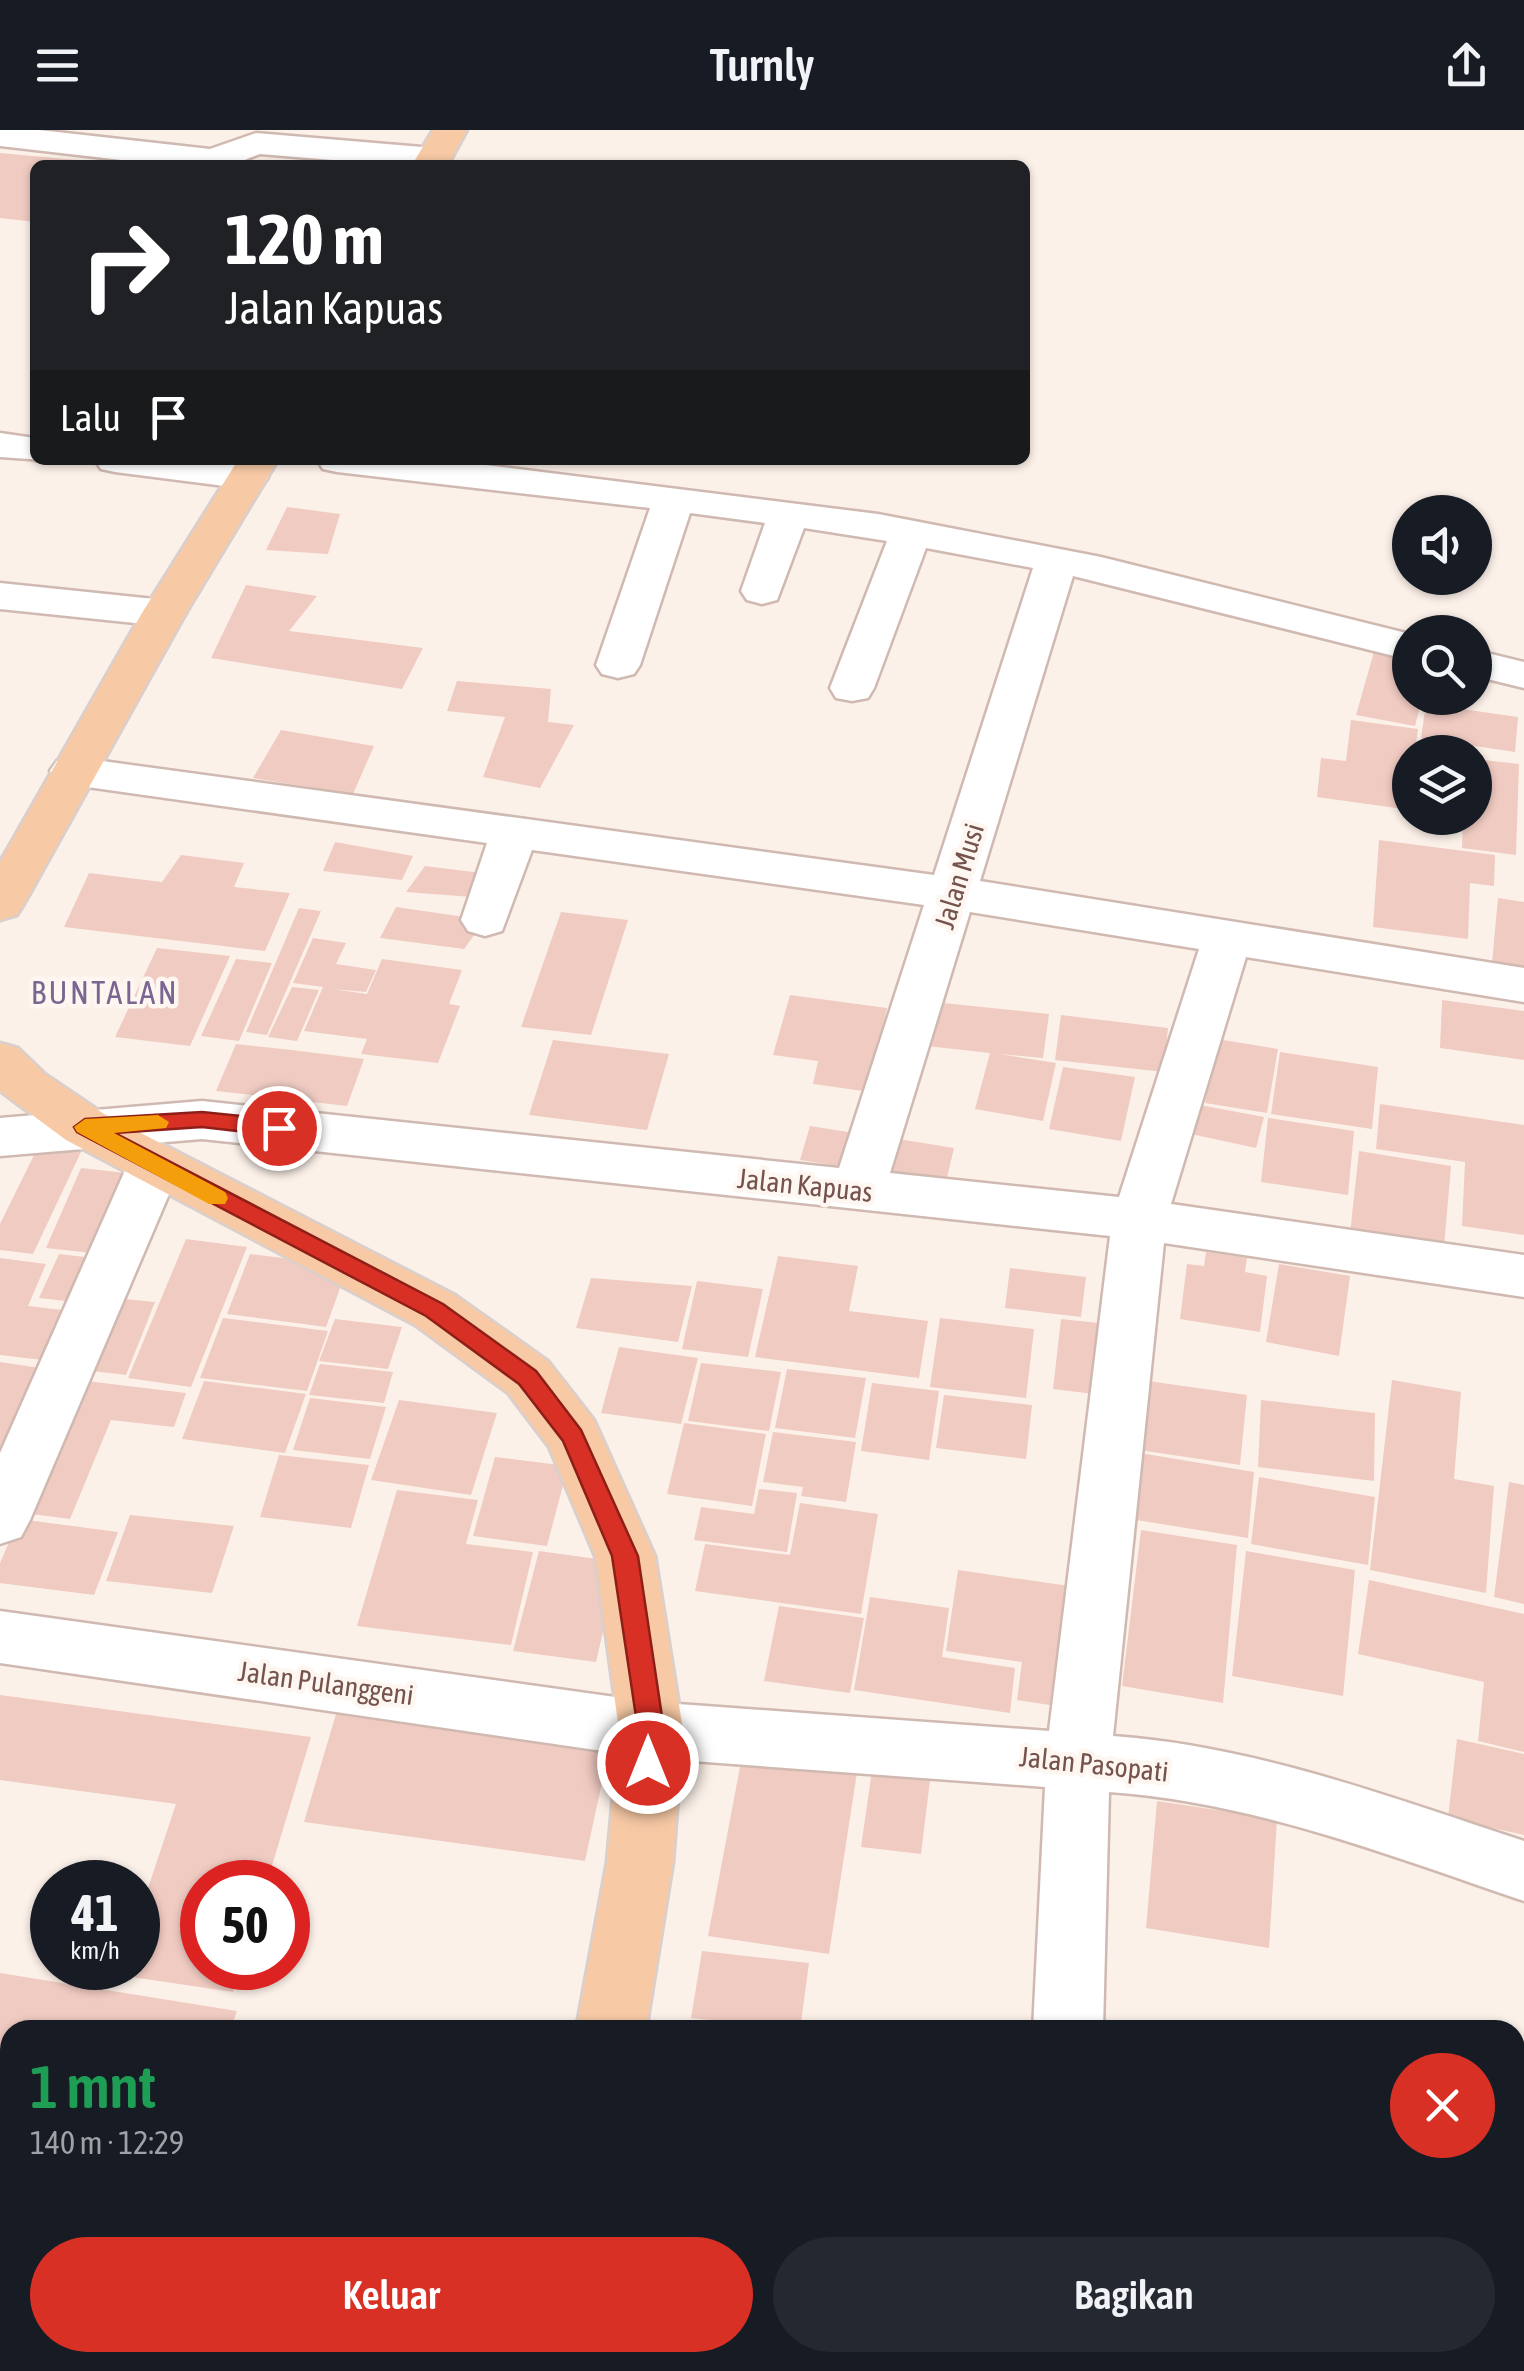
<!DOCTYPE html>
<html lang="id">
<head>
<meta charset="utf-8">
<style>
	body { margin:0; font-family:"Asap Condensed",sans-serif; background:#242831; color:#f1f3f6; height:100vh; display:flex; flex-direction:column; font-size:38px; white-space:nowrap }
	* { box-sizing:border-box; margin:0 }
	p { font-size:32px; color:#9ea1a6 }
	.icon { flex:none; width:55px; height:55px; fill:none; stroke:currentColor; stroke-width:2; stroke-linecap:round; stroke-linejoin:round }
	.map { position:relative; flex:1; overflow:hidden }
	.side { position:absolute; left:0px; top:1890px; width:1525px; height:352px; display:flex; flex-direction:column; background:#171b24; border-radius:30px 30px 0 0; box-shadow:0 2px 8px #0004 }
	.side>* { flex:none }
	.top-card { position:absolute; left:30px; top:30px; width:1000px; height:305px; border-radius:15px; box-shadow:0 2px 8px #0004; background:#202124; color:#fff; overflow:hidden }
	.tools { position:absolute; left:1392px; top:365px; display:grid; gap:20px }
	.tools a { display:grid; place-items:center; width:100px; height:100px; border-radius:50%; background:#171b24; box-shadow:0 2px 8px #0004; font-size:50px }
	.speed { position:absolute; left:30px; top:1730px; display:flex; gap:20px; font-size:50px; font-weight:700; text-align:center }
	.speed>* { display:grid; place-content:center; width:130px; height:130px; border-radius:50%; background:#171b24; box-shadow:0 2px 8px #0004; line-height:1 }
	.speed small { font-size:25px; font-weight:400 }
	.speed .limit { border:15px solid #d22; background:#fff; color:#111 }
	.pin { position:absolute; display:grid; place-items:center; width:85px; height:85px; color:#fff; margin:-42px; border:5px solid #fff; border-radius:50%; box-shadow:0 2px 10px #0007 }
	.me { position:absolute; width:110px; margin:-55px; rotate:0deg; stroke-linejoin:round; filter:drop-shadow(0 0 8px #0008) }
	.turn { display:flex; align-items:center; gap:35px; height:210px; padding:0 30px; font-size:45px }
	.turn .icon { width:130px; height:130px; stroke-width:2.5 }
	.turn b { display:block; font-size:70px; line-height:85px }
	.then { display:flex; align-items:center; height:95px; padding:0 30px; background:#0003; gap:20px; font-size:38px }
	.round { display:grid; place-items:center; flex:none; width:105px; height:105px; border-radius:52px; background:#242831 }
	.headline { display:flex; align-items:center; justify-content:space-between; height:170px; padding:0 30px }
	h1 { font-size:60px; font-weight:600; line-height:75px; color:#1e9e55 }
	.primary-button { display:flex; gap:20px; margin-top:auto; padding:20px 30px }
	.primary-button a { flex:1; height:115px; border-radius:60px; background:#d93025; color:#fff; font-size:40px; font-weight:600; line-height:115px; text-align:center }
	.primary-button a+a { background:#242831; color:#f1f3f6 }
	header { display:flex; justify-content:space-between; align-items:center; height:130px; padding:0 30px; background:#171b24; font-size:45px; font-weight:600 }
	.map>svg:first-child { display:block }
	.building { fill:#f0cbc2 }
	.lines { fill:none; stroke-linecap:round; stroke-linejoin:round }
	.minor-casing { stroke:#d0b9b1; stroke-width:5 }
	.major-casing { stroke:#d9cfcd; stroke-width:5 }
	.minor { fill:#fff; fill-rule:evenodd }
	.major { fill:#f7c9a5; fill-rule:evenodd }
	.route { fill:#d93025; stroke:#8d1f18; stroke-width:2.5 }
	.slow { fill:#f59e0b }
	.labels { text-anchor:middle; stroke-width:9; stroke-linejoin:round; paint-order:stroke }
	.street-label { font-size:28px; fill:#76544d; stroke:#fef6f0 }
	.quarter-label { font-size:32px; letter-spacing:2.5px; fill:#7a6691; stroke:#fef6f0 }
</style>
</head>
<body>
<header><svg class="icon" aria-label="menu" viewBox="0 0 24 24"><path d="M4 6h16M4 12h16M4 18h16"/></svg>Turnly<svg class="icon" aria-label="share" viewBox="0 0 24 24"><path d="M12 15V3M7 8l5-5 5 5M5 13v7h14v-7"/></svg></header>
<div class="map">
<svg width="1524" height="2241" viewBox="0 0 1524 2241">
	<rect width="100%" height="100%" fill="#fcf1e9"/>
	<g class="building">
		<polygon points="0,23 98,32 98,35 35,35 35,92 0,88"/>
		<polygon points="287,377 340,384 328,424 266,420"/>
		<polygon points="246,455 317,466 289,501 423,518 402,559 211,528"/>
		<polygon points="1375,518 1410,525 1410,568 1422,568 1415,596 1356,585"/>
		<polygon points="457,551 551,559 548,592 574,595 540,658 483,647 505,587 447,581"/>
		<polygon points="1426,574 1518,587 1515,622 1421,608"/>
		<polygon points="1351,590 1418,599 1415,622 1410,622 1410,680 1317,667 1321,628 1346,631"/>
		<polygon points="281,600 374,616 353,664 253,648"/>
		<polygon points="1475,629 1519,634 1516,725 1462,718 1463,688 1475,688"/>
		<polygon points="1379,710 1495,725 1494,756 1470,753 1468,809 1373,797"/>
		<polygon points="335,712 413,726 402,750 323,741"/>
		<polygon points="181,725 244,733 234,757 290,763 265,821 64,797 89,743 162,752"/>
		<polygon points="425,736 482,743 472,767 406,762"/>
		<polygon points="1498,768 1524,772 1524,838 1492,833"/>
		<polygon points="396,777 485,790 464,819 380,808"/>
		<polygon points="299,778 321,781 267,905 246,902"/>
		<polygon points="561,782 628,790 591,905 521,897"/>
		<polygon points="313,808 346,813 336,834 376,840 366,862 332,859 367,864 382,829 462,840 449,874 460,876 438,933 361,924 367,909 304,901 323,857 293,853"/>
		<polygon points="157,818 230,826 190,916 115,907"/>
		<polygon points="236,829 272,833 239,911 201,906"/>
		<polygon points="292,857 319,860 297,911 268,907"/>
		<polygon points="790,865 887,878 878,916 895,918 885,964 813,954 818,931 773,925"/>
		<polygon points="1442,870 1524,881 1524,930 1440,918"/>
		<polygon points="934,872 1049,884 1043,928 999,924 1056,933 1043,991 975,979 990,923 927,916"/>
		<polygon points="1061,885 1168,898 1164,942 1055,930"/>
		<polygon points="1217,909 1278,919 1267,983 1205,973"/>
		<polygon points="553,910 669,924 647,1000 529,985"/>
		<polygon points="236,914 292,920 364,929 347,976 216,961"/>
		<polygon points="1280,922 1378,937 1372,999 1271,984"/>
		<polygon points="1063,937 1135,947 1121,1011 1049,999"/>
		<polygon points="1184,972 1264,987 1256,1018 1177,1001"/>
		<polygon points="1380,974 1524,995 1524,1105 1462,1096 1465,1032 1376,1019"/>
		<polygon points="1268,988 1354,1001 1348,1065 1261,1052"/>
		<polygon points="810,996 867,1005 859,1039 800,1030"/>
		<polygon points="886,1007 954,1018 944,1060 874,1050"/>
		<polygon points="38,1017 81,1022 33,1124 0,1120 0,1094"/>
		<polygon points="1359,1021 1451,1036 1443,1128 1349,1113"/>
		<polygon points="81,1038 144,1045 111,1125 46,1118"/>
		<polygon points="186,1109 247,1117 191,1257 128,1248"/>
		<polygon points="1206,1122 1247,1128 1245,1142 1267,1146 1260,1202 1180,1189 1187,1134 1204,1136"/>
		<polygon points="59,1124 111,1130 92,1174 39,1168"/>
		<polygon points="250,1124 348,1136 326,1197 227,1184"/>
		<polygon points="778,1126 858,1136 849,1181 928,1191 919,1248 755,1227"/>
		<polygon points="0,1128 46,1134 28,1176 88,1183 68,1233 0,1225"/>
		<polygon points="1279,1134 1350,1146 1339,1226 1266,1212"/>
		<polygon points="1010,1138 1086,1147 1081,1187 1005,1178"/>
		<polygon points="591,1148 692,1156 678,1212 576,1198"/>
		<polygon points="697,1151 763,1159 748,1227 682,1219"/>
		<polygon points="115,1168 155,1172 126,1245 84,1240"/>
		<polygon points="223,1188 328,1201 307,1261 200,1248"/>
		<polygon points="940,1188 1034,1199 1026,1268 930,1257"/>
		<polygon points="335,1189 402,1197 388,1239 319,1231"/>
		<polygon points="1061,1189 1117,1195 1110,1266 1053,1259"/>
		<polygon points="619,1217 698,1228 681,1294 601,1283"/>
		<polygon points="0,1232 60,1241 0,1347"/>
		<polygon points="701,1233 781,1242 769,1301 688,1291"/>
		<polygon points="320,1234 393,1242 384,1273 309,1265"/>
		<polygon points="787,1239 866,1248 855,1308 775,1298"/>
		<polygon points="78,1250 186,1263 174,1297 111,1290 70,1389 23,1383"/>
		<polygon points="1392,1250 1461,1262 1454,1349 1494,1356 1486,1463 1370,1440"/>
		<polygon points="204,1251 306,1264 285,1323 182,1309"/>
		<polygon points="1148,1251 1247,1265 1240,1335 1139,1320"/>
		<polygon points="872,1253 939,1261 929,1330 861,1321"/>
		<polygon points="944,1265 1032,1275 1026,1329 936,1318"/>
		<polygon points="310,1268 386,1277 370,1329 293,1320"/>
		<polygon points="399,1270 497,1283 471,1365 371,1350"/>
		<polygon points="1261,1270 1375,1283 1374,1351 1258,1337"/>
		<polygon points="684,1293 766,1304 752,1376 667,1364"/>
		<polygon points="773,1302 856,1312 846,1372 801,1366 803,1357 763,1352"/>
		<polygon points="1134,1322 1254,1342 1248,1408 1124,1388"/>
		<polygon points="279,1325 369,1335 351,1398 260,1387"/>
		<polygon points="495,1327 568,1336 547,1416 473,1406"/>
		<polygon points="1259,1347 1375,1367 1368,1435 1251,1414"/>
		<polygon points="1509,1352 1524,1355 1524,1474 1494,1467"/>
		<polygon points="759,1359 797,1363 787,1422 694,1410 701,1377 754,1384"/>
		<polygon points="397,1360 478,1370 466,1414 533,1422 511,1515 357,1496"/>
		<polygon points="800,1373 878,1384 861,1484 695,1461 705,1414 790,1425"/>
		<polygon points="130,1385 234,1396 212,1463 106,1451"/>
		<polygon points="19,1389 118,1402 94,1465 0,1453 0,1433"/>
		<polygon points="1141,1400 1237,1415 1223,1573 1122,1556"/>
		<polygon points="539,1421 619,1432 596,1532 513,1521"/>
		<polygon points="1246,1421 1355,1440 1343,1566 1232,1546"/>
		<polygon points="958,1440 1090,1459 1076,1579 1017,1570 1022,1532 946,1521"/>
		<polygon points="1369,1450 1524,1484 1524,1622 1478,1611 1484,1552 1358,1524"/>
		<polygon points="870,1467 949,1478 942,1527 1015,1538 1010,1583 854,1560"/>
		<polygon points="779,1476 864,1488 850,1563 764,1551"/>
		<polygon points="0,1565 311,1607 267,1752 202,1752 202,1838 241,1838 233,1862 118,1845 121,1838 138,1838 138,1788 176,1674 0,1650"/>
		<polygon points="336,1584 609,1620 585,1731 304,1692"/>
		<polygon points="1457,1609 1524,1624 1524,1705 1448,1688"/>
		<polygon points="743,1621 858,1636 829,1824 708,1806"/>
		<polygon points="874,1627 932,1634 921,1724 861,1717"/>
		<polygon points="1157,1671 1277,1689 1269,1818 1146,1798"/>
		<polygon points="702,1821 809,1833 800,1900 691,1888"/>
		<polygon points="0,1843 237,1881 230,1900 10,1900 10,2096 0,2094"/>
		<polygon points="1515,1952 1524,1953 1524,2112 1515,2111"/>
		<polygon points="10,2202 10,2232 106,2232 103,2241 0,2241 0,2209 7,2210"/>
		<polygon points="123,2232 414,2232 454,2239 120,2241"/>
		<polygon points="636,2232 745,2232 743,2241 634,2241"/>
		<polygon points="750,2232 892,2232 891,2241 749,2241"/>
	</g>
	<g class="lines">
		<defs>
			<g id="minor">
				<polygon points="0,0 39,0 210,19 256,3 434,18 446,21 451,28 447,35 393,35 260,24 232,35 165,35 0,16"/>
				<polygon points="0,303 35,308 35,330 43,330 0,327"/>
				<polygon points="95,330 211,330 262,338 268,347 262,356 248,359 115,342 101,339"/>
				<path d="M317 330H445L878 384 1101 427 1410 504V530L1073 446 980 751 1524 838V872L1246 827 1171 1074 1524 1125V1167L1164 1113 1113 1606C1255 1616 1390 1667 1524 1711V1771C1388 1725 1253 1672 1109 1662L1103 1900H1033L1045 1657 651 1628 0 1533V1481L651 1572 1049 1601 1110 1106 202 1009 0 1026V988L202 971 839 1038 924 775 532 720 502 801 485 806 468 801 461 790 487 713 73 655 57 651 50 641 57 631 73 627 934 745 1033 438 926 418 874 558 868 568 852 571 836 568 830 558 887 411 804 398 777 470 762 474 747 470 741 461 765 393 690 383 640 535 634 544 618 548 602 544 596 535 650 378 337 342 323 339ZM970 782 1199 819 1119 1067 890 1043Z"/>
				<polygon points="0,453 164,470 179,474 186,483 179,492 164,496 0,479"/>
				<polygon points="1475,520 1524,532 1524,558 1475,546"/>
				<polygon points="154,1017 173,1022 181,1036 30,1390 21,1407 0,1414 0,1323 127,1036 135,1022"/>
				<rect x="1017" y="2232" width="76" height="9"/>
			</g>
			<g id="major">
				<polygon points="433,0 467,0 448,35 412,35"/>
				<polygon points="238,330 278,330 186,483 24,774 17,785 0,790 0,732 142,483"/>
				<polygon points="0,913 18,918 45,944 104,984 455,1165 548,1231 594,1290 655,1426 683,1600 673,1732 646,1900 576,1900 607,1732 619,1600 595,1426 549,1317 508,1263 415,1195 66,1010 0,961"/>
				<polygon points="515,2232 591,2232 589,2241 513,2241"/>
			</g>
		</defs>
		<use href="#minor" class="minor-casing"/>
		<use href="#major" class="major-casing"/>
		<use href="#minor" class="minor"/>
		<use href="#major" class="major"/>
	</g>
	<polygon class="route" points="202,982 279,990 290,998 279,1006 202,997 115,1003 443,1174 536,1241 581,1300 638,1426 664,1600 658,1641 648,1645 639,1641 635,1633 638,1600 612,1426 563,1311 519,1254 426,1186 77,1002 74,997 85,989"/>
	<polygon class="slow" points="158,985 169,992 166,998 114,1003 225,1062 228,1068 225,1074 209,1074 77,1002 74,997 85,989"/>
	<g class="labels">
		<g class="street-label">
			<text transform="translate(959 746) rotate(-73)" y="10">Jalan Musi</text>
			<text transform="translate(805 1055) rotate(6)" y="10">Jalan Kapuas</text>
			<text transform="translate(326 1553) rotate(8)" y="10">Jalan Pulanggeni</text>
			<text transform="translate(1094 1634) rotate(6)" y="10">Jalan Pasopati</text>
		</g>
		<g class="quarter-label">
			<text x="105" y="874">BUNTALAN</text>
		</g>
	</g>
</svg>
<div class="tools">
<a><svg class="icon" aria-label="sound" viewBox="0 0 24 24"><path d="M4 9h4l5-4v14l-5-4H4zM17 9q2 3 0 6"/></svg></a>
<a><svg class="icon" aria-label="search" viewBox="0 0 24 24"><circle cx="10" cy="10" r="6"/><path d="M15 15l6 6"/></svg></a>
<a><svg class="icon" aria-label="layers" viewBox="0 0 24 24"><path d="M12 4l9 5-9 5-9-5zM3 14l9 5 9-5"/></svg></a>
</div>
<div class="speed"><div>41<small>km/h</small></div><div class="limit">50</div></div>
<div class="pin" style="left:279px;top:998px;background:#d93025"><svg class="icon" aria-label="arrive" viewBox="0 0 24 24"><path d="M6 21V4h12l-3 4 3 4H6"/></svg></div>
<svg class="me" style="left:648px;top:1633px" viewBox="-20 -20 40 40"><circle r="17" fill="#d93025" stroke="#fff" stroke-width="3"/><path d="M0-11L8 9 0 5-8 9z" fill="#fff"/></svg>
<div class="top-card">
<div class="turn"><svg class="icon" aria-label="right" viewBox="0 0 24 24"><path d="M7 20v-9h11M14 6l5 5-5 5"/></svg><div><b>120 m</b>Jalan Kapuas</div></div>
<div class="then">Lalu<svg class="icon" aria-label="arrive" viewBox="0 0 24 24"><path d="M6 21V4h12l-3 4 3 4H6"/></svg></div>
</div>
<section class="side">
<div class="headline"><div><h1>1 mnt</h1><p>140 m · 12:29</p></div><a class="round" style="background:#d93025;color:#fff"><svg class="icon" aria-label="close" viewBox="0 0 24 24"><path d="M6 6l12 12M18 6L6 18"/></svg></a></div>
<div class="primary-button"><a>Keluar</a><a>Bagikan</a></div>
</section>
</div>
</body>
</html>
